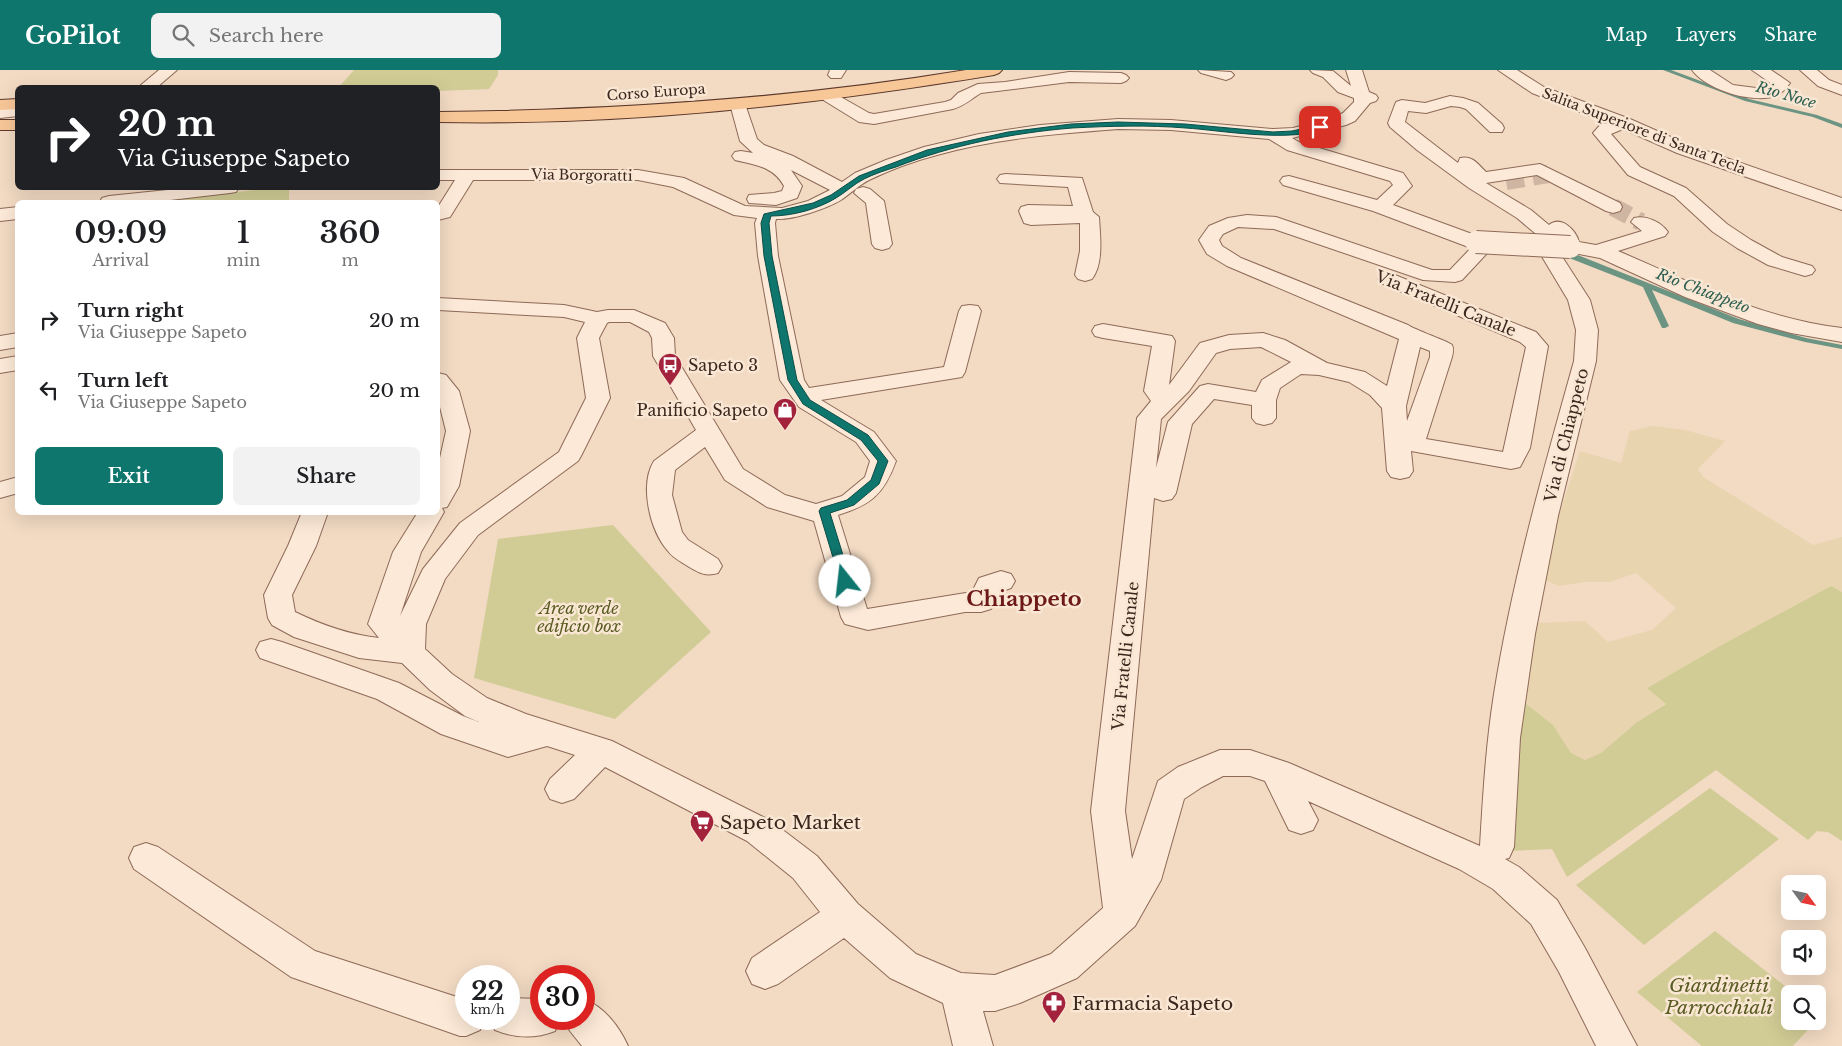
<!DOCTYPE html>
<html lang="en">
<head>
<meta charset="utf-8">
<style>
	body { margin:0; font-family:"Libre Baskerville",serif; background:#f2f2f2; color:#202124; height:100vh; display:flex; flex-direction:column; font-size:19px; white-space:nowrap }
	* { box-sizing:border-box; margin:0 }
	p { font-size:16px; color:#757577 }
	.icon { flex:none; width:28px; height:28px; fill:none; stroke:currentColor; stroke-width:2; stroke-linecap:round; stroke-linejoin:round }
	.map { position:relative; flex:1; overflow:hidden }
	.side { position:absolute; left:15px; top:130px; width:425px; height:315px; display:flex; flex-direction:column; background:#fff; border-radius:8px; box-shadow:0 5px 20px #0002 }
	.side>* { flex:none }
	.top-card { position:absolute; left:15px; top:15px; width:425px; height:105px; border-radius:8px; box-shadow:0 5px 20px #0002; background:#202124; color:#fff; overflow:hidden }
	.needle { width:32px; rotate:123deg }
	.buttons { position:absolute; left:1781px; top:805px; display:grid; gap:10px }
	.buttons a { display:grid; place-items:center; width:45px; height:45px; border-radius:8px; background:#fff; box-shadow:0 5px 20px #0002; font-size:25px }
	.speed { position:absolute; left:455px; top:895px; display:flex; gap:10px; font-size:25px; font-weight:700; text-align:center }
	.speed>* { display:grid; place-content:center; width:65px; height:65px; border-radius:50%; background:#fff; box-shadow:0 5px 20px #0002; line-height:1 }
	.speed small { font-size:12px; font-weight:400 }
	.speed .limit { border:8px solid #d22; background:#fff; color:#111 }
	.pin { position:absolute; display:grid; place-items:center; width:42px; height:42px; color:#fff; margin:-21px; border-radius:10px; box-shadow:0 2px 8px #0006 }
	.me { position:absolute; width:55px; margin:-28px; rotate:344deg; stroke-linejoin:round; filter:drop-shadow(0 0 4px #0008) }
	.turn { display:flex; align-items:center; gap:18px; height:105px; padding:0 20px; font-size:22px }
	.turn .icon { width:65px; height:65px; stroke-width:2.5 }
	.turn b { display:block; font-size:35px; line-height:42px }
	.eta { display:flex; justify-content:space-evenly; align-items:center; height:85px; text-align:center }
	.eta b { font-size:30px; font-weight:600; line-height:35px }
	.primary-button { display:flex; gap:10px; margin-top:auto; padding:10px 20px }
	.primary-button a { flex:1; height:58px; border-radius:8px; background:#0f766e; color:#fff; font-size:20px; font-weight:600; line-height:58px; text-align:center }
	.primary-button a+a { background:#f2f2f2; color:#202124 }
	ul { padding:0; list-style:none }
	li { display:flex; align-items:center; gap:15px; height:70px; padding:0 20px }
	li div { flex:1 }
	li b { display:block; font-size:19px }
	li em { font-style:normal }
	header { display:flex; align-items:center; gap:30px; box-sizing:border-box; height:70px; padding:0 25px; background:#0f766e; color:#fff }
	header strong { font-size:24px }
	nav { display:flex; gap:28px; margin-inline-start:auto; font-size:18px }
	.search { width:350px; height:45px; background:#f2f2f2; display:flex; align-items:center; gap:12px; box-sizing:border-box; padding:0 18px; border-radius:8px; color:#757577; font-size:19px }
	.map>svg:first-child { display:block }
	.farmland { fill:#e8d4af }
	.green { fill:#d1cc95 }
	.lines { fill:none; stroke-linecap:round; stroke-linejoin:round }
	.stream { fill:#6b9482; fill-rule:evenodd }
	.minor-tunnel { stroke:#ceb6a2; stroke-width:18; stroke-dasharray:18 9; stroke-linecap:butt }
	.minor-casing { stroke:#8e6a58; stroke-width:2 }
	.major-casing { stroke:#5c392c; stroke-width:2 }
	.minor { fill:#fce9d7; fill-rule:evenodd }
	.major { fill:#f8c798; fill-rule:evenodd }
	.minor-bridge-casing { stroke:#8e6a58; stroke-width:24; stroke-linecap:butt }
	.minor-bridge { stroke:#fce9d7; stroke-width:22 }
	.route { fill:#0f766e; stroke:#0a4d48 }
	.labels { text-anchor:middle; stroke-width:5; stroke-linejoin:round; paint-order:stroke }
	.far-street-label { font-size:14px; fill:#3d261d; stroke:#f9e6d3 }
	.far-water-label { font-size:15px; font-style:italic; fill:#2b5e50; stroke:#f9e6d3 }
	.street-label { font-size:16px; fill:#3d261d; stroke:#f9e6d3 }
	.poi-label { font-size:16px; fill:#3d261d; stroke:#f9e6d3; text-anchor:start }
	.park-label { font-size:16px; font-style:italic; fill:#585b22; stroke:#f9e6d3 }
	.near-poi-label { font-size:19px; fill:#3d261d; stroke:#f9e6d3; text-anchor:start }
	.near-park-label { font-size:19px; font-style:italic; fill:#585b22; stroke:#f9e6d3 }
	.district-label { font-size:21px; font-weight:bold; fill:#6d1918; stroke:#f9e6d3 }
</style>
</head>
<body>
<header>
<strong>GoPilot</strong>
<div class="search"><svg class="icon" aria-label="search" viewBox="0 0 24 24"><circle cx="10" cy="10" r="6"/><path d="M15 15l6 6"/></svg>Search here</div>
<nav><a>Map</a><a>Layers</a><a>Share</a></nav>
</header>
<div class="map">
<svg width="1842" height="976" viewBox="0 0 1842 976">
	<rect width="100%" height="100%" fill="#f2dac3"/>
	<polygon class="farmland" points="1653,356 1685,360 1725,371 1698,399 1703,407 1813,475 1842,467 1842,522 1831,516 1648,617 1666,633 1637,652 1601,683 1585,690 1571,683 1553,655 1520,629 1537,553 1585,551 1608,572 1652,560 1676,538 1636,503 1609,512 1585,512 1559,516 1545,510 1559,445 1580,381 1621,393 1630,361"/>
	<g class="green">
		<polygon points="354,0 498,0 498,5 489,19 438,21 438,18 339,17"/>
		<polygon points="271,118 289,119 289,132 156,132"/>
		<polygon points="613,455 711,562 615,649 474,608 498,469"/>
		<polygon points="1831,516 1842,522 1842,771 1828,762 1817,761 1808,770 1716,700 1567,807 1552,779 1509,781 1520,629 1553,655 1571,683 1585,690 1601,683 1637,652 1666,634 1647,618 1720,576"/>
		<polygon points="1710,718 1779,769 1644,875 1576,815"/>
		<polygon points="1715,861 1795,924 1790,924 1790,951 1816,951 1793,976 1702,976 1637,922"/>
	</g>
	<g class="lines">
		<g class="stream">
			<polygon points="1663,0 1671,0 1749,29 1817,45 1842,54 1842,58 1813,47 1745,31"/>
			<polygon points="1559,180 1565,180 1739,249 1806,268 1842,275 1842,279 1805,272 1733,253 1652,220 1669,256 1665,258 1662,258 1643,217 1559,184"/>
		</g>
		<g class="minor-tunnel">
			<polyline points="1506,111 1548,104"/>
			<polyline points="1613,137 1641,152"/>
		</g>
		<defs>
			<g id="minor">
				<polygon points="159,0 177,0 156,18 143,18 141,15"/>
				<polygon points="830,0 846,0 841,8 831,8 828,5"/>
				<polygon points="1198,0 1231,2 1234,5 1231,8 1226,10 1201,3"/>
				<path d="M1310 0 1333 1 1351 16 1346 0H1362L1369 22 1376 25 1378 28 1376 31 1370 33 1355 51 1346 55 1292 68 1299 72 1403 103 1412 116 1393 135 1483 168 1491 179 1462 210 1455 212 1423 210 1274 159 1238 157 1223 164 1219 170 1222 176 1241 188 1408 255C1415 260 1450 272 1452 275 1454 279 1453 283 1452 287L1426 369 1503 382 1526 277 1520 272 1381 213 1378 209 1381 205 1388 203 1395 205 1536 262 1548 276 1530 378 1520 397 1511 399 1411 381 1413 401 1409 407 1400 409 1391 407 1387 401 1382 338 1370 325 1349 312 1319 305 1301 304 1280 318 1276 330V348L1272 353 1264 355 1256 353 1252 348V335L1214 329 1192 354 1176 423 1172 429 1163 431 1154 428 1125 741 1132 789 1158 711 1178 697 1220 680H1250L1289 693 1480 776C1483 725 1486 674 1494 624 1512 511 1543 401 1574 291L1576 260 1568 230 1541 185 1539 170 1536 164 1517 148 1469 118 1417 80 1390 57 1388 53 1396 32 1402 30 1425 33 1450 26 1463 28 1478 33 1502 54 1504 58 1502 62H1490L1466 39 1460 37 1451 36 1426 43 1408 41 1405 52 1458 93 1460 88C1472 85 1478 94 1486 102L1540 94 1620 133 1622 137 1620 141 1613 143 1606 141 1537 105 1486 113 1531 140 1549 155C1561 145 1576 160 1579 172L1596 175 1642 161 1631 152 1634 148C1646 145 1661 152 1668 162L1665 166 1618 181C1693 213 1759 248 1842 258V272L1791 263 1758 254 1685 227 1600 188 1563 181 1559 173 1561 185 1590 230 1598 260 1596 291 1558 446 1535 564 1520 668 1514 777 1509 788 1505 789 1519 797 1557 830 1585 878 1637 976H1596L1559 902 1531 854 1493 819 1459 799 1308 731 1318 750 1313 760 1301 764 1289 760 1265 711 1250 706H1223L1202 717 1184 729 1161 810 1135 856 1077 908 1020 933 995 941H983L993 976H953L943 933 890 908 844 868 778 914 765 919 752 914 746 901 752 888 820 842 793 808 747 771 605 697 574 729 562 733 550 729 545 719 550 709 575 685 547 676 508 687 441 664 377 629 260 588 256 580 260 572 271 569 282 572 399 613 463 646 479 652 465 646 430 620 402 593 359 588 294 567 272 555 268 548 264 525 288 476 302 442H328L316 476 292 525 295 542C322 555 350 565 379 568L368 554 393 482 418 442H438V397L446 361 438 329V303L446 305 459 321 470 361 459 416 447 437 442 438 444 442 421 482 400 546 423 499 460 453 559 382 586 328 577 268 585 252 564 247 438 240V228L564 235 597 242 608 240H634L665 253 674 268 675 286 743 399 785 425 816 434 842 426 865 407 870 391 856 372 799 337 780 310 758 186 755 153 757 148 734 145 673 117 638 110H473L450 147 438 150V137L455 110H438V100H638L684 108 745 136 782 138 808 131 830 120 791 100 802 116 797 128 776 135 749 133 747 129 749 125 774 123 782 121 784 116C773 96 755 95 735 90L732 86 735 82 741 81 753 83 740 71 730 34 732 31H744L757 69 764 75 793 86 842 112 855 103 886 90 924 77 979 64 1040 55 1118 49 1171 50 1273 59 1293 58 1334 47 1343 43 1354 32V28L1338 22 1323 7 1313 3ZM1118 59 1171 60 1269 69 1287 80 1390 111 1393 115 1377 130 1289 106 1283 107 1280 111 1283 115 1373 141 1471 178 1450 200H1432L1276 147 1247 145 1228 148 1209 156 1199 170 1207 184 1227 196 1399 269 1387 316 1365 302 1327 293 1285 270 1263 263 1229 265 1200 273 1169 315 1175 271 1172 266 1103 254 1095 256 1092 261 1095 266 1103 268 1152 276 1144 321 1151 331 1137 348 1091 741 1103 838 1051 884 995 905 961 903 916 884 858 834 817 786 771 751 612 671 526 644 487 628 452 604 425 579 426 554 445 509 478 465 578 391 581 386 610 328 599 268 607 253 609 252H630L649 262 652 268 653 286 696 360 654 391C639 415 650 461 668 481 672 487 680 491 686 495 698 502 704 507 718 503L722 496 718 489 688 470 682 462 672 425 675 400 705 377 725 410 767 437 814 451 841 547 845 554 868 560 965 542H981L991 539 1000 522 1011 518 1015 511 1011 504 1001 501 979 508 972 522 867 539 838 445C871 435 884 424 896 391L874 362 821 330 962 307 965 302 981 241 978 236 970 235 962 236 959 241 944 297 809 318 804 310 778 186 775 153 776 149C793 150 826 139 841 130 850 124 859 115 869 110 890 100 914 91 937 85 996 68 1057 64 1118 59ZM1261 277 1291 292 1262 310 1256 322 1208 314 1200 316 1168 352 1156 398 1161 349 1189 321 1216 283 1230 279ZM1420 277 1430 281V287L1407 351 1406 336Z"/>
				<polygon points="1498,0 1517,0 1544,17 1630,49 1689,75 1842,128 1842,140 1677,83 1623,59 1611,64 1640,97 1686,118 1727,154 1751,170 1782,187 1812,196 1815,200 1812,204 1805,206 1768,195 1737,178 1713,162 1674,126 1628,105 1593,63 1601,54 1608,53 1532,23"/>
				<path d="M1692 0H1710L1733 15 1756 18 1768 17 1772 14 1752 0H1771L1790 13C1787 17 1783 22 1779 24 1757 36 1706 20 1692 0Z"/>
				<polygon points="1800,0 1817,0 1829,10 1842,15 1842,25 1818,16"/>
				<path d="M1069 2 1121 3 1126 5 1129 8 1126 11 1121 13 1069 12 981 23C971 29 964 36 953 39L874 54 859 52 820 28 818 25 820 22H832L869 43 874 44 945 32 951 30 958 23 978 14 1005 12Z"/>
				<polygon points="18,36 18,46 0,48 0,38"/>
				<path d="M1006 104 1082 108 1093 142 1099 147C1100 166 1104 193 1092 209L1085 211 1078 209 1075 205 1080 181V153L1031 155 1024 153 1019 141 1021 137 1028 135 1073 136 1068 117 1000 113 997 109 1000 105Z"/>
				<polygon points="863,117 870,119 884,131 892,174 889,178 882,180 875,178 872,174 866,133 854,123 856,119"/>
				<polygon points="187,118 239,118 236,122 230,123 153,132 100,132 102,128 109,126"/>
				<polygon points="18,137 18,149 0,151 0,139"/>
				<polygon points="18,263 18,277 0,280 0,266"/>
				<polygon points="18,286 18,300 0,303 0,289"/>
				<polygon points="18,407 18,423 0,428 0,412"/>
				<polygon points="146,773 158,777 315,881 460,928 466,928 466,949 485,949 480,960 466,966 460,966 291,907 134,799 129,788 134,777"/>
				<path d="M509 928 541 929V949H560L555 961C535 969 515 968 495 960L490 949H509Z"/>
				<path d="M584 929C604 937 619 956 628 976H582L570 961 565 949H584Z"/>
			</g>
			<g id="major">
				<path d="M966 0H1002L999 3 994 5C811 35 624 56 438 52V42C615 40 791 29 966 0Z"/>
				<polygon points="18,29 18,39 0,40 0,30"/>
				<rect x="0" y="50" width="18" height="10"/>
			</g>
		</defs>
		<use href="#minor" class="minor-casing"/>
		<use href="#major" class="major-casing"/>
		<use href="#minor" class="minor"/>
		<use href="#major" class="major"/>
		<defs>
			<polyline id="minor-bridge" points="1476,172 1570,177"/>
		</defs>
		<use href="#minor-bridge" class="minor-bridge-casing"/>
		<use href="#minor-bridge" class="minor-bridge"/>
	</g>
	<path class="route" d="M1118 52 1185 54 1273 62 1292 61 1320 55 1324 57C1298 74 1218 60 1186 58 1148 55 1110 56 1072 58 1012 63 952 75 896 97 886 100 874 104 864 109 854 114 846 122 836 128 818 139 793 146 771 146L769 153 772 186 797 310 810 330 868 365 888 391 879 414 854 435 830 443 851 511 845 515 841 514 819 441 821 438 847 430 871 410 878 391 861 370 803 334 788 310 764 186 761 153 764 144 813 133 831 125 859 106 927 80 1008 62 1071 54Z"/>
	<defs>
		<symbol id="bus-pin" viewBox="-11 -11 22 30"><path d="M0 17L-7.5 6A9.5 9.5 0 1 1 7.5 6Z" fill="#a3223c" stroke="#f9e6d3"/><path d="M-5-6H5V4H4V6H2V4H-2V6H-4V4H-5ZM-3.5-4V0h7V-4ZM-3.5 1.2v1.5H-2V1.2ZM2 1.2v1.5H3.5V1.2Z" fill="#fff"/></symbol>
		<symbol id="shop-pin" viewBox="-11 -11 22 30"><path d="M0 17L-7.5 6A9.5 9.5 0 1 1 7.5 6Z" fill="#a3223c" stroke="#f9e6d3"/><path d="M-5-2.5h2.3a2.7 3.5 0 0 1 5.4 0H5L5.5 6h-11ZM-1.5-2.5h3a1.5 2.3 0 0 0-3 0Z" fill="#fff"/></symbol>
		<symbol id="supermarket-pin" viewBox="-11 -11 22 30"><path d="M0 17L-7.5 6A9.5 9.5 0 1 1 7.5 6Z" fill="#a3223c" stroke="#f9e6d3"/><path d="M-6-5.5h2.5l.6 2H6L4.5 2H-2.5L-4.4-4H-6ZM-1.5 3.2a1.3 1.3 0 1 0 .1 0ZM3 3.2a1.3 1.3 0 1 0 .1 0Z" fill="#fff"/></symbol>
		<symbol id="pharmacy-pin" viewBox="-11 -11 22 30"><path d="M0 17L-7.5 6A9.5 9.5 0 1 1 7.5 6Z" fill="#a3223c" stroke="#f9e6d3"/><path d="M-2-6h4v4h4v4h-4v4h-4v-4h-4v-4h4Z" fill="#fff"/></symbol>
	</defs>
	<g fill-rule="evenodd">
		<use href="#bus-pin" x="656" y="281" width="28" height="38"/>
		<use href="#shop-pin" x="771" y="326" width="28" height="38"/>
		<use href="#supermarket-pin" x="688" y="738" width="28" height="38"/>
		<use href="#pharmacy-pin" x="1040" y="919" width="28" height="38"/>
	</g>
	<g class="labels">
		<g class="far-street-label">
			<text transform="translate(656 22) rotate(-4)" y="5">Corso Europa</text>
			<text transform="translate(1644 61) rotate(21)" y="5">Salita Superiore di Santa Tecla</text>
			<text transform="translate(582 105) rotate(1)" y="5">Via Borgoratti</text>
		</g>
		<g class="far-water-label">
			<text transform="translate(1786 25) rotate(16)" y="5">Rio Noce</text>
			<text transform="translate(1703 221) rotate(21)" y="5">Rio Chiappeto</text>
		</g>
		<g class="street-label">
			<text transform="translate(1446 233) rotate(22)" y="6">Via Fratelli Canale</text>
			<text transform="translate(1566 365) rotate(-76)" y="6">Via di Chiappeto</text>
			<text transform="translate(1125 586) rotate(-84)" y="6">Via Fratelli Canale</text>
		</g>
		<g class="poi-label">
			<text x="688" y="301">Sapeto 3</text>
			<text x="768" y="346" text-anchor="end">Panificio Sapeto</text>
		</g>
		<g class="park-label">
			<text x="579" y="544">Area verde<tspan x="579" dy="18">edificio box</tspan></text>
		</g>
		<g class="near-poi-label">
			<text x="720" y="759">Sapeto Market</text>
			<text x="1072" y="940">Farmacia Sapeto</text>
		</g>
		<g class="near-park-label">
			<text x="1719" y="922">Giardinetti<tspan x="1719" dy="22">Parrocchiali</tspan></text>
		</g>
		<g class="district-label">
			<text x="1024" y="536">Chiappeto</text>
		</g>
	</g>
</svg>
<div class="buttons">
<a><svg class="needle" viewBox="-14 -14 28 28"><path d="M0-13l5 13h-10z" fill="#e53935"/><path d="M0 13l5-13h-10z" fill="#757577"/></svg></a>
<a><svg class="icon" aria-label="sound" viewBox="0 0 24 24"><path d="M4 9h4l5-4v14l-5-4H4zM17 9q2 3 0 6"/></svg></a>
<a><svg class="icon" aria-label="search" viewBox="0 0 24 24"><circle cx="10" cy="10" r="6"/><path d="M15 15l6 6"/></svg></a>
</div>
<div class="speed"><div>22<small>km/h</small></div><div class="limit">30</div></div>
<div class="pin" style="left:1320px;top:57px;background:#d93025"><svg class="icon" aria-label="arrive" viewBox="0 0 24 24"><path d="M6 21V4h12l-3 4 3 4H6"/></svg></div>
<svg class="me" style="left:845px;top:511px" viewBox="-20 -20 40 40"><circle r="19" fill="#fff"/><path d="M0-13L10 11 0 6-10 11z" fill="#0f766e"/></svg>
<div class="top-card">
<div class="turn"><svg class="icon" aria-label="right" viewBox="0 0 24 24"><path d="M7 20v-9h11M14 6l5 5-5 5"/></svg><div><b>20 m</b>Via Giuseppe Sapeto</div></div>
</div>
<section class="side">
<div class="eta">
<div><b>09:09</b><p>Arrival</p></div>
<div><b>1</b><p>min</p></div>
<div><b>360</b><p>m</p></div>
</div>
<ul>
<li><svg class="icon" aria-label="right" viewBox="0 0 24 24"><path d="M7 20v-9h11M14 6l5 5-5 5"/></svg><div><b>Turn right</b><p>Via Giuseppe Sapeto</p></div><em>20 m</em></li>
<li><svg class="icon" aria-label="left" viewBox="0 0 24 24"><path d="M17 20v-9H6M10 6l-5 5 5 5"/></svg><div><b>Turn left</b><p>Via Giuseppe Sapeto</p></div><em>20 m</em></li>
</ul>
<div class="primary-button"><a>Exit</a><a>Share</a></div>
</section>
</div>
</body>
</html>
